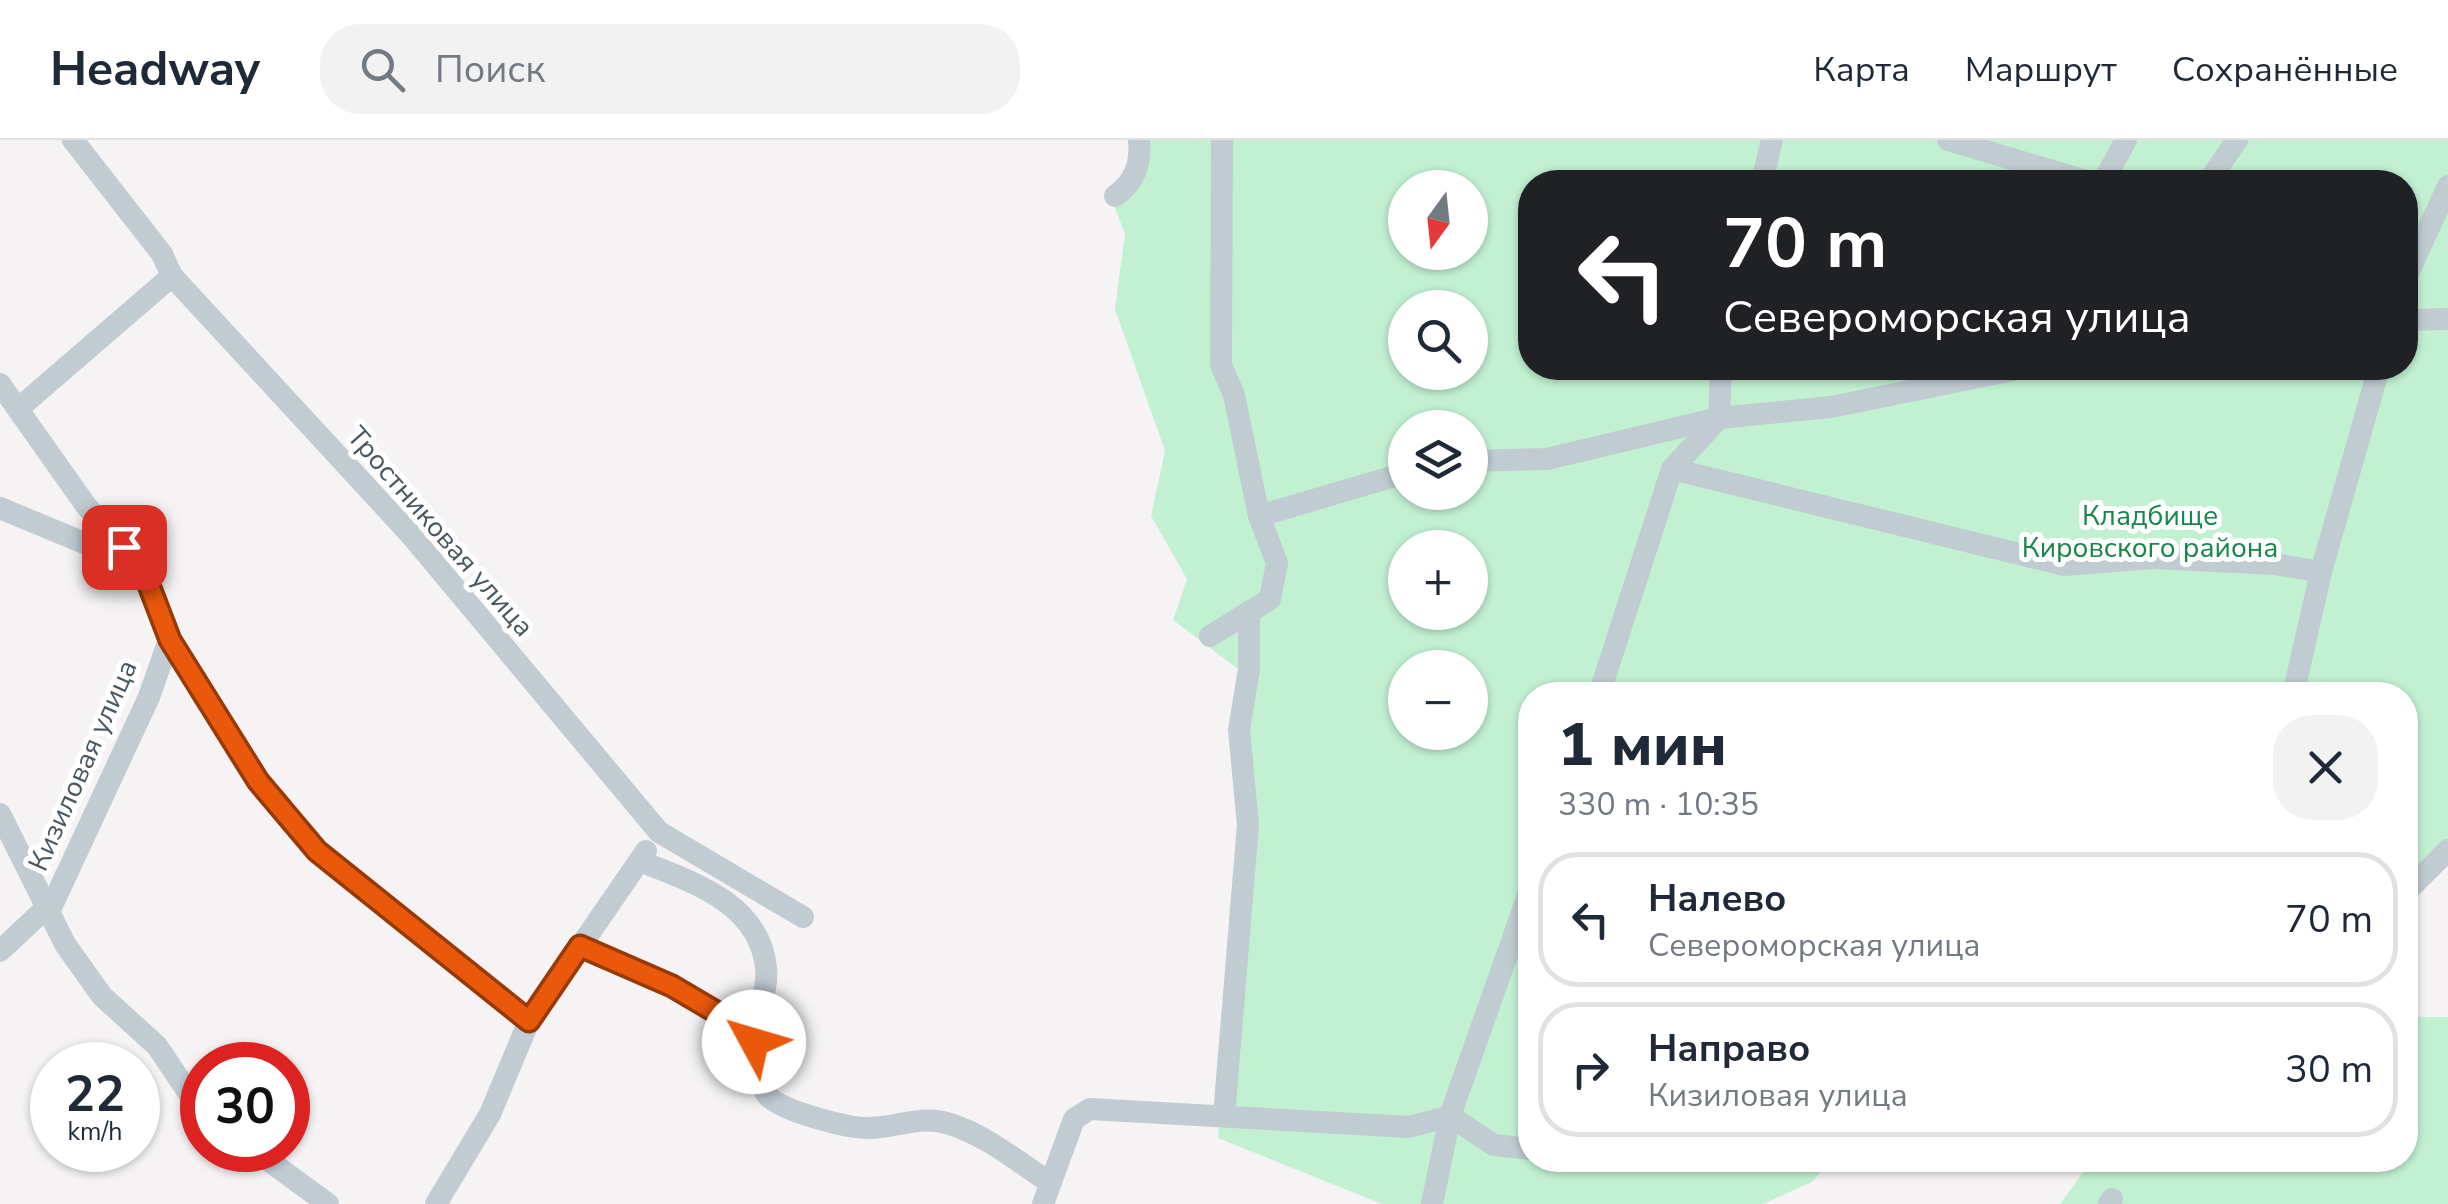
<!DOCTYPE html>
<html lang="ru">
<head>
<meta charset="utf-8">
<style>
	body { margin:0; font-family:"Nunito Sans",sans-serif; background:#f2f2f3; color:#1f2937; height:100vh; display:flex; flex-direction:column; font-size:38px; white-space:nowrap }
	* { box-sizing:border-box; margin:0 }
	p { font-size:32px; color:#747a83 }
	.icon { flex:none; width:55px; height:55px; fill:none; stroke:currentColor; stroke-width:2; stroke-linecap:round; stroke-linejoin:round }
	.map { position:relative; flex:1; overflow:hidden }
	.sheet { position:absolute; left:1518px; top:542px; width:900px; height:490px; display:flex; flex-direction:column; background:#fff; border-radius:40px; box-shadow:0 2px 8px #0004 }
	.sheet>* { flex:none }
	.hud { position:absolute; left:1518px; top:30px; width:900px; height:210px; border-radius:40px; box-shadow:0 2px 8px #0004; background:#202124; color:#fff; overflow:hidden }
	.needle { width:65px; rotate:195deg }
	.controls { position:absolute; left:1388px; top:30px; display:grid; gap:20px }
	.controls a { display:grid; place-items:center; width:100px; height:100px; border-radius:50%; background:#fff; box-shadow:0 2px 8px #0004; font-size:50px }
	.speed { position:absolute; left:30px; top:902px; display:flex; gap:20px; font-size:50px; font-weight:700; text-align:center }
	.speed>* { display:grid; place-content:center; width:130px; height:130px; border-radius:50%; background:#fff; box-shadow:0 2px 8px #0004; line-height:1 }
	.speed small { font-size:25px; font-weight:400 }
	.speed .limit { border:15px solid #d22; background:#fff; color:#111 }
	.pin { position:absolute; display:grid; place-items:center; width:85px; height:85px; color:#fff; margin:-42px; border-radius:20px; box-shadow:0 5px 15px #0006 }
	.me { position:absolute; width:110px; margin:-55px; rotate:309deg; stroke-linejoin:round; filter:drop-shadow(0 0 8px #0008) }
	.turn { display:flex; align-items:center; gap:35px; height:210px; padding:0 40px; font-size:45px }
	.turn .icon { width:130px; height:130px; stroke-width:2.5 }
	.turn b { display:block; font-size:70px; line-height:85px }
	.round { display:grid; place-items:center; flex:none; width:105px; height:105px; border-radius:40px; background:#f2f2f3 }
	.head { display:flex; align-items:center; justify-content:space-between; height:170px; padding:0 40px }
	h1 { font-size:60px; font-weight:800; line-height:75px }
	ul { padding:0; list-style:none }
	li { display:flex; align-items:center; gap:30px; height:135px; margin:0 20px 15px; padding:0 20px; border:5px solid #e0e1e3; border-radius:40px }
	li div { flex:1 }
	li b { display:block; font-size:38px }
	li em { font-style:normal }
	header { display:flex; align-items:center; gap:60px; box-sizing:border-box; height:140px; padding:0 50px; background:#fff; border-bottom:2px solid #e0e1e3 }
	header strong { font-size:48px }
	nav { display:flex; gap:55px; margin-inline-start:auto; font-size:35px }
	.search { width:700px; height:90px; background:#f2f2f3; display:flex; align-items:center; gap:25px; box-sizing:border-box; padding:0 35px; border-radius:40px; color:#747a83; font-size:38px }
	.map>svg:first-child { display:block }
	.green { fill:#c2f1d2; fill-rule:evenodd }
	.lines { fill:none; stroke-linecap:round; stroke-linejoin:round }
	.minor { stroke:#c0cbd2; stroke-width:22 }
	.route-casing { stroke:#983908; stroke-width:25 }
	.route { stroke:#ea580c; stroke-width:18 }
	.labels { text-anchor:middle; stroke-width:10; stroke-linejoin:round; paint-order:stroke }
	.park-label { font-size:28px; fill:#168748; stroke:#fff }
	.street-label { font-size:28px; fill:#495761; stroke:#fff }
</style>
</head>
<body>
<header>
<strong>Headway</strong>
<div class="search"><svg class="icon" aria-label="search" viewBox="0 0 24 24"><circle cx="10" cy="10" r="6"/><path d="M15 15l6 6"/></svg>Поиск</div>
<nav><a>Карта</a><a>Маршрут</a><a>Сохранённые</a></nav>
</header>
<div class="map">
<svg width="2448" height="1064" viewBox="0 0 2448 1064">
	<rect width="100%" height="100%" fill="#f5f3f3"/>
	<g class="green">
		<path d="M1130 0H2448V723L2405 765V555H1530V1020H1832L1812 1042 1763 1064H1382L1218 998 1240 680 1242 532 1173 480 1187 439 1151 376 1165 311 1115 169 1125 94 1109 52C1124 39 1133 20 1130 0ZM1530 42H2405V228H1530ZM1405 48H1470V112H1405ZM1405 168H1470V232H1405ZM1405 288H1470V352H1405ZM1405 408H1470V472H1405ZM1405 528H1470V592H1405Z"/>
		<polygon points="2405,877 2448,877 2448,1064 2060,1064 2092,1020 2405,1020"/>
	</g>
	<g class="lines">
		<g class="minor">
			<polyline points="73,0 162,114 172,136 410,394 659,692 803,777"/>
			<polyline points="1222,0 1221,225 1234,255 1259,376"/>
			<polyline points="1948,0 2090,42"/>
			<polyline points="1762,42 1772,0"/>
			<polyline points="2103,42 2126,0"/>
			<polyline points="2208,42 2237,0"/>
			<path d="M1115 56C1135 42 1141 24 1139 0"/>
			<polyline points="2405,140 2448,46"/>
			<polyline points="2405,180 2448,179"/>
			<polyline points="0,244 87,367 142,427 169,500 149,557 48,774"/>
			<polyline points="19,268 172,136"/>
			<polyline points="1470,321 1547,319 1719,278 1831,267 2023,228"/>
			<polyline points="1672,329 2064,425 2153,418 2275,424 2321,432"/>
			<polyline points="0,368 135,424"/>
			<polyline points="1210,496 1270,459 1277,423 1259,376 1405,333"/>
			<polyline points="169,500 258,641 317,711 529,881"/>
			<polyline points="1599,555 1672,329 1719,278 1721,228"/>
			<polyline points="2293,555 2321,432 2379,228"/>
			<polyline points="0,674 65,804 102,856 157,906 202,973"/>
			<path d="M639 721C691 741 760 763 766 828 769 855 751 883 755 911 757 925 759 944 767 955 780 971 847 988 868 988 898 988 921 974 950 984 987 996 1017 1021 1049 1042"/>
			<polyline points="2405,753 2448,710"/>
			<polyline points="580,806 672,846 755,895"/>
			<polyline points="0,811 46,768"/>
			<polyline points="1224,975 1248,685 1239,590 1249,529 1249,472"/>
			<polyline points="254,1010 328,1064"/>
			<polyline points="436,1064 490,974 529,881 646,711"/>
			<polyline points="1043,1064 1074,979 1090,969 1409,987 1450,976 1494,1005 1530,1009"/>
			<polyline points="1432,1064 1450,976 1530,750"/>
			<polyline points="2109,1064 2112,1059"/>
		</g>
	</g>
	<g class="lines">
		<defs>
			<polyline id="route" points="124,407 142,427 170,500 258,641 317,711 529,881 580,806 672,846 755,895 754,902"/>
		</defs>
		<use href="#route" class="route-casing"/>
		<use href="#route" class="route"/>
	</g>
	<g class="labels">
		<g class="park-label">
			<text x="2150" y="385">Кладбище<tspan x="2150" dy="32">Кировского района</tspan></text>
		</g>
		<g class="street-label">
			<text transform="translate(441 391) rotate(49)" y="10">Тростниковая улица</text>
			<text transform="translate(82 625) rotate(-66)" y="10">Кизиловая улица</text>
		</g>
	</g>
</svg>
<div class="controls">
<a><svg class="needle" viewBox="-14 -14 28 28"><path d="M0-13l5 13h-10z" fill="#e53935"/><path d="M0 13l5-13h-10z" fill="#747a83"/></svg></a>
<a><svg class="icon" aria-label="search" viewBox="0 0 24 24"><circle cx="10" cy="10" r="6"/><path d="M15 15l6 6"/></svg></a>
<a><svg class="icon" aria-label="layers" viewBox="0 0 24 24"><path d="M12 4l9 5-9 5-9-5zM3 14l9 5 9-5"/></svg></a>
<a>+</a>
<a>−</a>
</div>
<div class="speed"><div>22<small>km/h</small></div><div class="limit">30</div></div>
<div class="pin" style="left:124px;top:407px;background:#d93025"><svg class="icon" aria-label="arrive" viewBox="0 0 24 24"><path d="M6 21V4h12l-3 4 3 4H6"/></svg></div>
<svg class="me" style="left:754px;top:902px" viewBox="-20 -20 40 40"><circle r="19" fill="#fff"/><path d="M0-13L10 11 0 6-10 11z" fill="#ea580c"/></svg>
<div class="hud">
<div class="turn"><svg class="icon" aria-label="left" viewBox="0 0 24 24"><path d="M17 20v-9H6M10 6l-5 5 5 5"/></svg><div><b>70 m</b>Североморская улица</div></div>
</div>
<section class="sheet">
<div class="head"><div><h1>1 мин</h1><p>330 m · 10:35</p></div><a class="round"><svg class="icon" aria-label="close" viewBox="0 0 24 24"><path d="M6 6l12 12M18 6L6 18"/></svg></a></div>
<ul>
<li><svg class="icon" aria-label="left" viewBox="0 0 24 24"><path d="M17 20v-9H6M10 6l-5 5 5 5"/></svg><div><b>Налево</b><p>Североморская улица</p></div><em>70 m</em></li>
<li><svg class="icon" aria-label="right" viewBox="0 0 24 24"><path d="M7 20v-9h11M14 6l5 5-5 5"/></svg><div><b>Направо</b><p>Кизиловая улица</p></div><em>30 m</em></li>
</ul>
</section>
</div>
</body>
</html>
